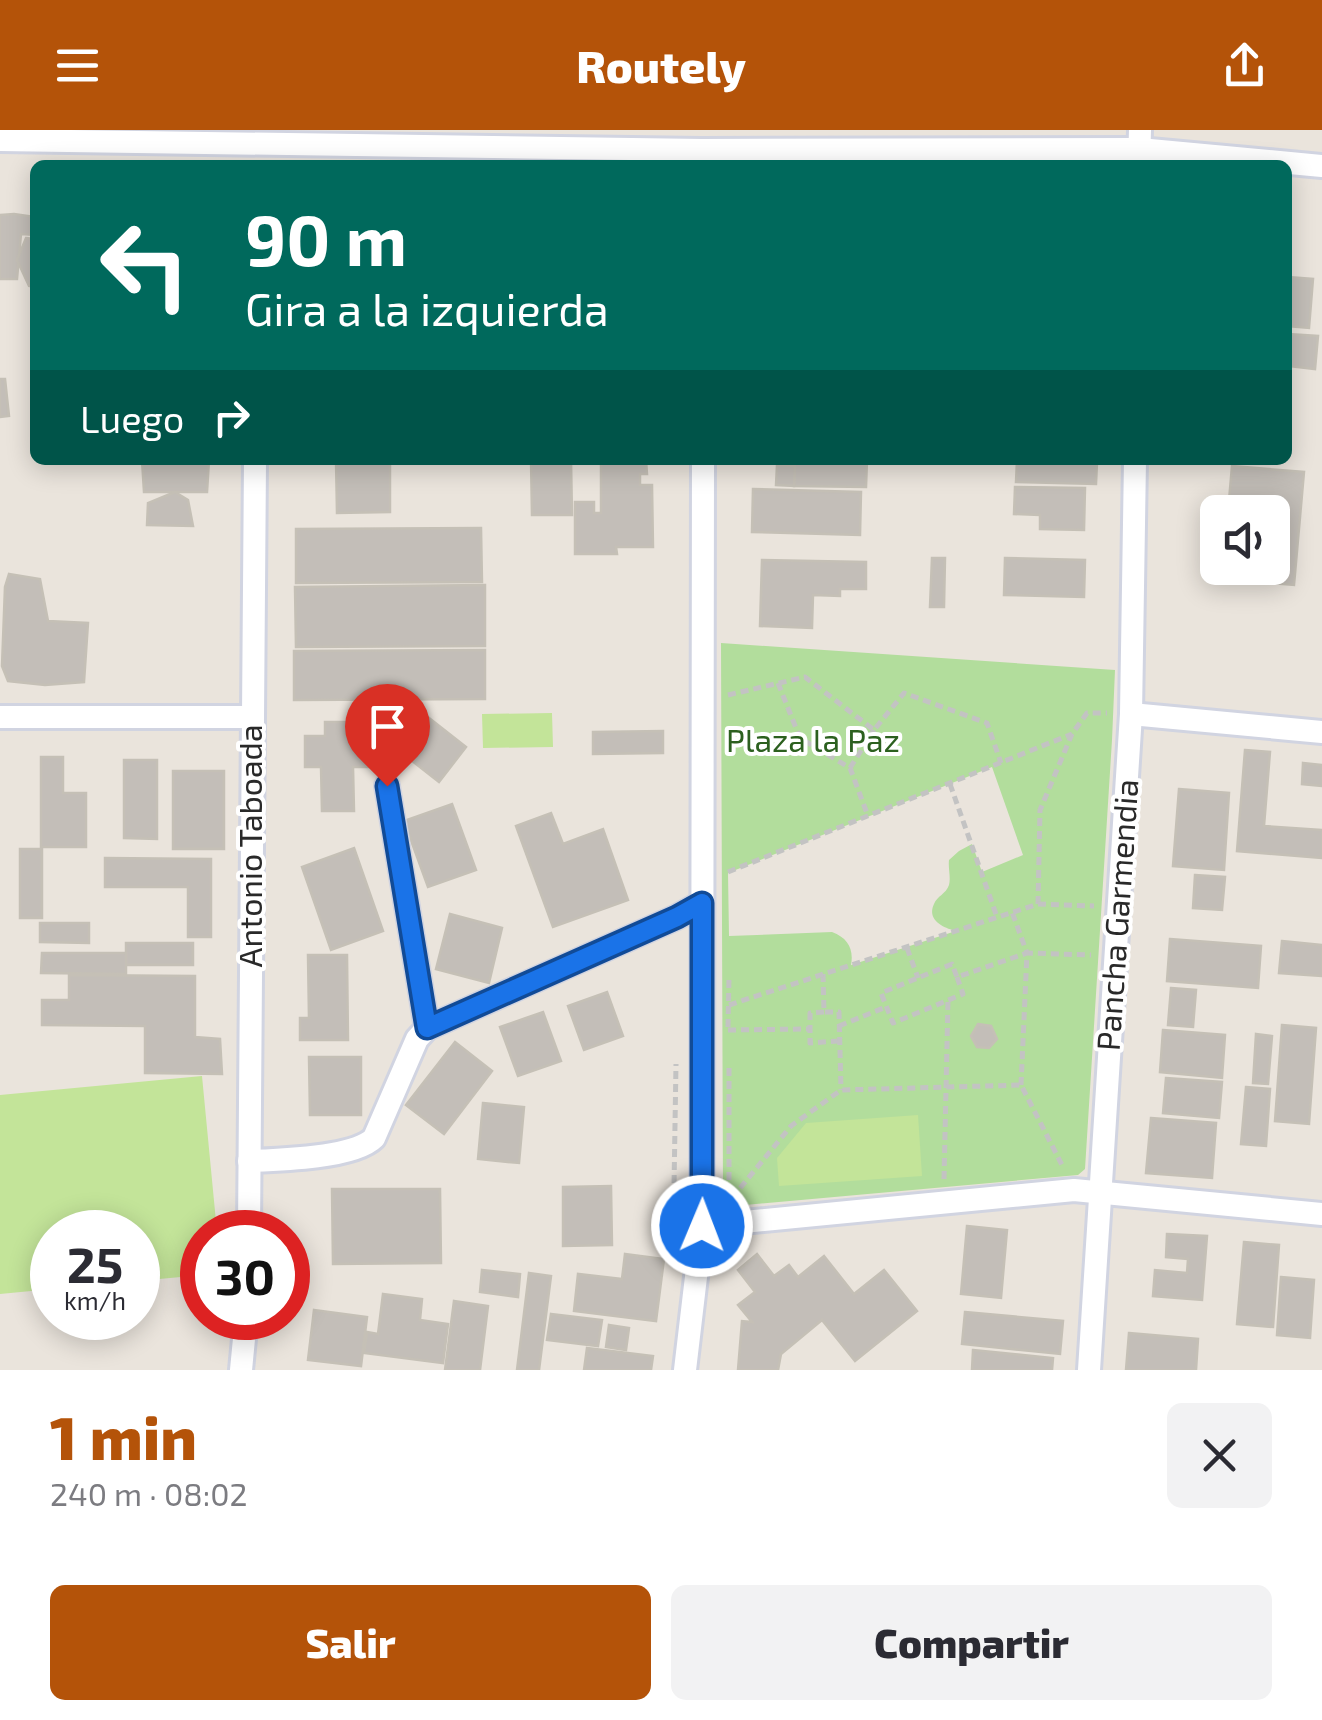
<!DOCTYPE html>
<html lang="es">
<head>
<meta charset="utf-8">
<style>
	body { margin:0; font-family:"Exo 2",sans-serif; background:#f2f2f3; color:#2b2b33; height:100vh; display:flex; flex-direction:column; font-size:38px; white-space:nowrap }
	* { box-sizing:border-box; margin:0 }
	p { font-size:32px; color:#7c7c81 }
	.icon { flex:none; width:55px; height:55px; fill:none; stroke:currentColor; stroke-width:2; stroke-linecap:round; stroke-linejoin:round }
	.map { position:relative; height:1240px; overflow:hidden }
	.side { display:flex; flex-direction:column; background:#fff; flex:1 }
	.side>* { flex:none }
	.banner { position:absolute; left:30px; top:30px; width:1262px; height:305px; border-radius:15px; box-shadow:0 5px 25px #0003; background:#00695c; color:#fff; overflow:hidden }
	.controls { position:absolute; left:1200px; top:365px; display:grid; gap:20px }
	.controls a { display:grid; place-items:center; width:90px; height:90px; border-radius:15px; background:#fff; box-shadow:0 5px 25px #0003; font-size:50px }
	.speed { position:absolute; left:30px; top:1080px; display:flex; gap:20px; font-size:50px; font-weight:700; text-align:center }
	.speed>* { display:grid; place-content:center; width:130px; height:130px; border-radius:50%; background:#fff; box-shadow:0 5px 25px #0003; line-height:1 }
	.speed small { font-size:25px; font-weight:400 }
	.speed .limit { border:15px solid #d22; background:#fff; color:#111 }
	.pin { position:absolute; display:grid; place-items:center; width:85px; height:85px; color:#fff; margin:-102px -42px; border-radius:50% 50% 50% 0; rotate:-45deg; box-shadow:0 0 10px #0007 }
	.pin .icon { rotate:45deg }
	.me { position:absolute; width:110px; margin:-55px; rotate:1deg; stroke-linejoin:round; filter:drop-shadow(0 0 8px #0008) }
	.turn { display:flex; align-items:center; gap:35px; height:210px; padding:0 50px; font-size:45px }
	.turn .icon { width:130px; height:130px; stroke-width:2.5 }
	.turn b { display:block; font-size:70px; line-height:85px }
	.then { display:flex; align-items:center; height:95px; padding:0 50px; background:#0003; gap:20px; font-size:38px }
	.round { display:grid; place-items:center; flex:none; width:105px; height:105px; border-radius:15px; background:#f2f2f3 }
	.headline { display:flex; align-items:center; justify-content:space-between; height:170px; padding:0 50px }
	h1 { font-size:60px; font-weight:800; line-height:75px; color:#b45309 }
	.cta { display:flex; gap:20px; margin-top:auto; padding:20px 50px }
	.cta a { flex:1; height:115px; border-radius:15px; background:#b45309; color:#fff; font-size:40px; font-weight:800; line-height:115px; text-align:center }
	.cta a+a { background:#f2f2f3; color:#2b2b33 }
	header { display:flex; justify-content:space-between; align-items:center; height:130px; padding:0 50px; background:#b45309; color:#fff; font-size:45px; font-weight:800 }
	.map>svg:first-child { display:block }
	.green { fill:#b2dd9c; fill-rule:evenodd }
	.pitch { fill:#c3e499 }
	.building { fill:#c3beb8; stroke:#c5c0b6; stroke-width:2.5 }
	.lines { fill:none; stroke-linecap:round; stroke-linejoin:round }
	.street-casing { stroke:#d1d4e1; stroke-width:28 }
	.path { stroke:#c3c3c3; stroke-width:5; stroke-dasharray:8 5; stroke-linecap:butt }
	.street { stroke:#fff; stroke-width:22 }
	.route-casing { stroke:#114b97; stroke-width:25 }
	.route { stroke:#1a73e8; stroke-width:18 }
	.labels { text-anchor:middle; stroke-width:8; stroke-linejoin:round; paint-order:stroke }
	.park-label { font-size:32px; fill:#2c601f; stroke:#fff }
	.street-label { font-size:32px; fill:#292929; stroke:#fff }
</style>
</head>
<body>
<header><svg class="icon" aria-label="menu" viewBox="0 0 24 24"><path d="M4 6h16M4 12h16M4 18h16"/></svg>Routely<svg class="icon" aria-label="share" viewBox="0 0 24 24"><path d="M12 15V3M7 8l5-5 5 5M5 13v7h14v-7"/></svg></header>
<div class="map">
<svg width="1322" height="1240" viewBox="0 0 1322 1240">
	<rect width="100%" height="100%" fill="#eae4dc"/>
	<path class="green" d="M721 513 1115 540 1112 610 1085 1039 1078 1045 734 1076 730 1077 723 1068ZM992 637 1023 725 982 742 972 714 959 721 949 730C948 739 951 747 949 755 946 764 937 766 934 774 926 791 945 798 956 801L851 835C854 819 848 808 832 802L729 806 728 743Z"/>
	<g class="pitch">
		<polygon points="552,583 553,617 483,618 482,584"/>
		<polygon points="202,946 217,1102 202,1102 202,1145 138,1151 138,1102 52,1102 52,1159 0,1164 0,965"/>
		<polygon points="918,985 922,1046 779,1056 777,1028 806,993"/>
	</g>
	<g class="building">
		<polygon points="14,84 35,87 35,105 21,104 17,149 0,149 0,85"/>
		<polygon points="26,108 35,109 35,157 29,156 17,130"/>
		<polygon points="1288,147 1313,149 1309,198 1288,196"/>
		<polygon points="1288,198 1288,204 1318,206 1315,239 1288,236"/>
		<polygon points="0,249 5,249 9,286 0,287"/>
		<polygon points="142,330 209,330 207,362 144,362"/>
		<polygon points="336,330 390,330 390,382 337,383"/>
		<polygon points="531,330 571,330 572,385 532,385"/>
		<polygon points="601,330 646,330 647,344 640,344 640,355 652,355 653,417 616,417 617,424 575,424 575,372 594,372 594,383 601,383"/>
		<polygon points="795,330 867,330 866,357 794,356"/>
		<polygon points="1017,330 1097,332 1096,354 1016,352"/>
		<polygon points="777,335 795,336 794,356 776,355"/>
		<polygon points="1232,336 1304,342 1294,455 1222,449 1223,438 1272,438 1272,382 1228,382"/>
		<polygon points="1015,357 1085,358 1084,400 1040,399 1040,385 1014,384"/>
		<polygon points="753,359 861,362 860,405 752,402"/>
		<polygon points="175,362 188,370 193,396 147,395 148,373"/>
		<polygon points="481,398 482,452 296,453 296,399"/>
		<polygon points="932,428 945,428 944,477 930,477"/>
		<polygon points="1005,428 1085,430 1084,467 1004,465"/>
		<polygon points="762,430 866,432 866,459 840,459 840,466 813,465 812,498 760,496"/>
		<polygon points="9,444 40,449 48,491 88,493 84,552 45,555 8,551 2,536 5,457"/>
		<polygon points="485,455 485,516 296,517 295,457"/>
		<polygon points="485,520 485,569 294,570 294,521"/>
		<polygon points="415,577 466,617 439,652 388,612"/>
		<polygon points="325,592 358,592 358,605 379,605 380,637 353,637 354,681 322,681 321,637 305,637 305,606 325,606"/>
		<polygon points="663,601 663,623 593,624 593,602"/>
		<polygon points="1245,620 1270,622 1264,696 1322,700 1322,728 1237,721"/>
		<polygon points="41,627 63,627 63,663 86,663 86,717 41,717"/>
		<polygon points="124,630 157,630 157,709 124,708"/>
		<polygon points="1303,633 1322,635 1322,656 1302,654"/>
		<rect x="173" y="641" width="51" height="78"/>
		<polygon points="1179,659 1229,663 1224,740 1173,736"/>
		<polygon points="452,674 476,740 428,757 404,691"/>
		<polygon points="551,683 563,714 603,699 628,770 553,797 516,696"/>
		<polygon points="354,718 383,801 331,820 302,737"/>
		<rect x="20" y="719" width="22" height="69"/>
		<polygon points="105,728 211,729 211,807 188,807 188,757 105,757"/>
		<polygon points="1195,745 1225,747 1222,780 1193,778"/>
		<polygon points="450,784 502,798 489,853 436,839"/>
		<polygon points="40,793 89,793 89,813 40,812"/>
		<polygon points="1170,809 1261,816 1258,858 1167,851"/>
		<polygon points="1282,811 1322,815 1322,846 1279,843"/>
		<rect x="126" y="813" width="67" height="22"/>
		<polygon points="42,823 126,823 126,844 41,843"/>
		<polygon points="308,825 347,825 348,910 300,910 300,888 309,888"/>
		<polygon points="69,845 195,846 195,907 220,909 222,944 145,943 145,896 42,895 42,870 69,870"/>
		<polygon points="1171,858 1196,860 1193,897 1168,895"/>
		<polygon points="607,862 623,906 584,920 568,876"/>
		<polygon points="543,882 561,931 518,946 500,897"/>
		<polygon points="978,894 991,896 997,909 989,918 977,917 971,906"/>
		<polygon points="1282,895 1316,898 1309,994 1275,991"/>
		<polygon points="1163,900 1225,905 1222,948 1160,942"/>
		<polygon points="1256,904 1272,906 1268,954 1253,953"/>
		<polygon points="455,912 492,941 444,1004 406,975"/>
		<polygon points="309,927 361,927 361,985 310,985"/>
		<polygon points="1166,948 1222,952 1219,988 1163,983"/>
		<polygon points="1246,957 1270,959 1266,1016 1241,1014"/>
		<polygon points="483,973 524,977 519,1033 478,1029"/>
		<polygon points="1151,988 1216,993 1212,1048 1146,1043"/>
		<polygon points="611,1056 612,1115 563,1116 563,1057"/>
		<polygon points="332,1059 440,1059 441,1133 333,1134"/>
		<polygon points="967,1096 1007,1100 1001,1168 961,1164"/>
		<polygon points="1167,1104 1207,1106 1202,1170 1153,1166 1155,1140 1187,1143 1188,1129 1166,1127"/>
		<polygon points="1244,1112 1279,1115 1273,1197 1237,1194"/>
		<polygon points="625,1124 664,1129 656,1191 574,1181 578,1144 622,1149"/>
		<polygon points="757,1124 774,1146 789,1135 798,1147 824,1126 854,1164 884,1140 917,1181 855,1231 822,1190 781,1224 778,1240 738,1240 742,1191 752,1192 738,1175 755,1162 738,1140"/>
		<polygon points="482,1140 520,1144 518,1167 480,1162"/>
		<polygon points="529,1143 551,1146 539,1240 517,1240"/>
		<polygon points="1281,1147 1314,1150 1310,1208 1277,1205"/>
		<polygon points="383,1164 422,1169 420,1190 448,1194 443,1233 364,1223 367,1202 378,1204"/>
		<polygon points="454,1171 488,1176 480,1240 445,1240"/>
		<polygon points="314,1180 367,1187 361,1236 308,1230"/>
		<polygon points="965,1182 1063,1191 1060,1224 962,1214"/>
		<polygon points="551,1184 602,1190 598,1216 547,1210"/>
		<polygon points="609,1195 629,1198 626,1220 606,1217"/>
		<polygon points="1129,1203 1198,1209 1196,1240 1126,1240"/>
		<polygon points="587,1218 653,1226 651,1240 584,1240"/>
		<polygon points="973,1220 1053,1228 1052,1240 972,1240"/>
	</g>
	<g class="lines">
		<defs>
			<g id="street">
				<polyline points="0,10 702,20 1139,19 1322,36"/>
				<polyline points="1139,35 1140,0"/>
				<polyline points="1131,584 1322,602"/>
				<polyline points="0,587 252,587"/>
				<polyline points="387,656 427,898"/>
				<path d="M249 1031C279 1030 354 1028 374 1008L417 909 427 898 677 787 702 773"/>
				<polyline points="702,1096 1074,1060 1322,1084"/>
				<polyline points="249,1102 255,330"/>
				<polyline points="241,1240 246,1188"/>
				<polyline points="685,1240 702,1096 703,330"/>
				<polyline points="1089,1240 1131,584 1135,330"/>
			</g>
		</defs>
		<use href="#street" class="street-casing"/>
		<g class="path">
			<polyline points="778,553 800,608 850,638 868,686"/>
			<polyline points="728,565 805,547 874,600 904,563 987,593 1001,633"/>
			<polyline points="850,638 874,600"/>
			<polyline points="950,654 997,787"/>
			<polyline points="728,742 1072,604"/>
			<polyline points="1038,774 1040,680 1072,604 1087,583 1107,583"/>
			<polyline points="907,818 918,848"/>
			<polyline points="823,844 824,882 839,882 841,960"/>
			<polyline points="957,847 963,864 893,893 881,863 952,834 957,847 1027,823 1012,782"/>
			<polyline points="729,875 1038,774 1094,776"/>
			<polyline points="824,882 810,883 810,913 838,911"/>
			<polyline points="839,896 886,877"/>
			<polyline points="728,897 729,848"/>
			<polyline points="728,900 810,899"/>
			<polyline points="729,938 729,1064 734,1070"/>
			<polyline points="1021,955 1027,823 1091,825"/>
			<polyline points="944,1049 948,870"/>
			<polyline points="732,1068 791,996 841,960 1021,955 1063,1037"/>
			<polyline points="673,1118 676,934"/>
		</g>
		<use href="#street" class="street"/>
	</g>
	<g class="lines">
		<defs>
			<polyline id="route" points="387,656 427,898 677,787 702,773 702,1096"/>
		</defs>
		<use href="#route" class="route-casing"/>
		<use href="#route" class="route"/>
	</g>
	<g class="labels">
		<g class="park-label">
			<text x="813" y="622">Plaza la Paz</text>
		</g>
		<g class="street-label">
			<text transform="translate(251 716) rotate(-90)" y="11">Antonio Taboada</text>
			<text transform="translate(1118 785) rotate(-86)" y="11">Pancha Garmendia</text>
		</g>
	</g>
</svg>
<div class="controls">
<a><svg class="icon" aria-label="sound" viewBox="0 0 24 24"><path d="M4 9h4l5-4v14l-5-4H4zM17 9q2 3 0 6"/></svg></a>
</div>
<div class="speed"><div>25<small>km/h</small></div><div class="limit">30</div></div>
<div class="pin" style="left:387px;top:656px;background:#d93025"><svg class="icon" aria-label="arrive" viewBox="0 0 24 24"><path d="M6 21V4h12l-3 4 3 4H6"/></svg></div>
<svg class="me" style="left:702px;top:1096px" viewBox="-20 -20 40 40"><circle r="17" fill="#1a73e8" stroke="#fff" stroke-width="3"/><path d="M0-11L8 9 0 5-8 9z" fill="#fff"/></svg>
<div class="banner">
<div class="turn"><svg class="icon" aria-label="left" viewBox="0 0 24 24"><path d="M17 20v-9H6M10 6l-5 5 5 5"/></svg><div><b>90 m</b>Gira a la izquierda</div></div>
<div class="then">Luego<svg class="icon" aria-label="right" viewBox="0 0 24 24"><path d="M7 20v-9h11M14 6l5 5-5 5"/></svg></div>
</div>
</div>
<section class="side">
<div class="headline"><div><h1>1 min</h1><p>240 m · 08:02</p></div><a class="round"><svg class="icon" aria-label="close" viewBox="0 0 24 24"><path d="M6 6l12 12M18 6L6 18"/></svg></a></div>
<div class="cta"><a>Salir</a><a>Compartir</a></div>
</section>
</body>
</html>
